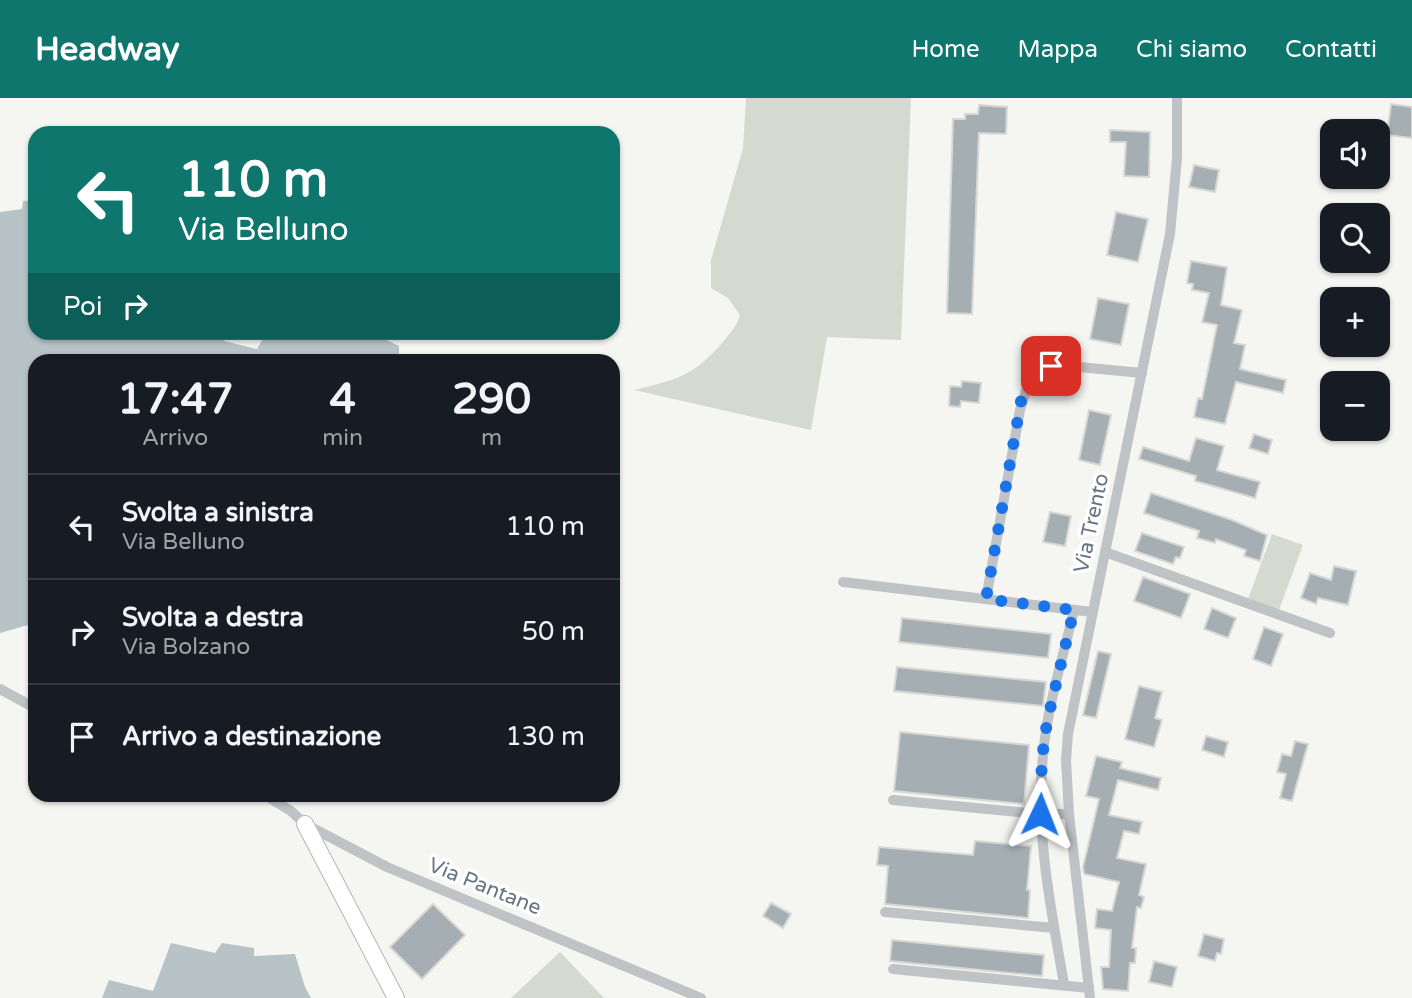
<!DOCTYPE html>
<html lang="it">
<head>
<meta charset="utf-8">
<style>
	body { margin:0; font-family:"Varela Round",sans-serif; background:#20242c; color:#f1f3f6; height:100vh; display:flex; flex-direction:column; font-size:26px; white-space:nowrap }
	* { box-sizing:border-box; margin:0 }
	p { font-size:23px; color:#9ea1a6 }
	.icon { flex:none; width:38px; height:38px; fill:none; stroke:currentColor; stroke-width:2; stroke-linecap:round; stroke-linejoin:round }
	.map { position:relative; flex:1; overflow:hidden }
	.drawer { position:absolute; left:28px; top:256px; width:592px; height:448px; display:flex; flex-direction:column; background:#171b24; border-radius:21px; box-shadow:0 2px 5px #0004 }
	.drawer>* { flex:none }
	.top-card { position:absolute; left:28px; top:28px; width:592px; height:214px; border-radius:21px; box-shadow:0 2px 5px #0004; background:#0f766e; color:#fff; overflow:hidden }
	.buttons { position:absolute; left:1320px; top:21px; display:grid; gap:14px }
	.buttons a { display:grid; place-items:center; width:70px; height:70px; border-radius:14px; background:#171b24; box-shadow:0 2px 5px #0004; font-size:35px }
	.pin { position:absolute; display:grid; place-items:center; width:60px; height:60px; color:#fff; margin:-30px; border-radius:14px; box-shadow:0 4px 10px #0006 }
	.me { position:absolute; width:77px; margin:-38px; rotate:2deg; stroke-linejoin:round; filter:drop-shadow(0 0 5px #0008) }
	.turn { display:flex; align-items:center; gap:24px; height:147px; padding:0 35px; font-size:32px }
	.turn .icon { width:91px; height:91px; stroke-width:2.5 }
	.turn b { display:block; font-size:49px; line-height:60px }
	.then { display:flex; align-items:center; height:66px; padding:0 35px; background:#0003; gap:14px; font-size:26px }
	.eta { display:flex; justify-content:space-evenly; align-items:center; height:119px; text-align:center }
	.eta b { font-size:42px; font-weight:700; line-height:49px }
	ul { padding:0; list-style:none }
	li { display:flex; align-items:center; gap:21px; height:105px; padding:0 35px; border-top:2px solid #363941 }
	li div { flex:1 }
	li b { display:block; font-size:26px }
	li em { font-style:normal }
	header { display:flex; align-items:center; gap:42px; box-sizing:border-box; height:98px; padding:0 35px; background:#0f766e; color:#fff }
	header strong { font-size:33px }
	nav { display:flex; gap:38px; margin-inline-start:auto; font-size:24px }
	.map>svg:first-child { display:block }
	.green { fill:#d5dad1 }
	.water { fill:#b7c3c7 }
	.building { fill:#a5aeb3; stroke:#d7d7d4; stroke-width:2 }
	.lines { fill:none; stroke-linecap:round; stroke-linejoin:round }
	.secondary-casing { stroke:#b1b7bb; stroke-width:18 }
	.street { stroke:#bfc3c6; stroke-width:10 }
	.secondary { stroke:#fff; stroke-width:16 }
	.route { stroke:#1a73e8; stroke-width:12; stroke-dasharray:0 21.6 }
	.labels { text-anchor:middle; stroke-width:7; stroke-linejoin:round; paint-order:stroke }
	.street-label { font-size:21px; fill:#657682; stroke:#fff }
</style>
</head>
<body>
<header>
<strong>Headway</strong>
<nav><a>Home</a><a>Mappa</a><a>Chi siamo</a><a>Contatti</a></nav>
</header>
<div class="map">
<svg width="1412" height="900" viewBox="0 0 1412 900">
	<rect width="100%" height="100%" fill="#f5f5f2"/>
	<g class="green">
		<path d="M746 0H911L901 242 827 239 811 332 634 292C678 281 692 279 723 244 730 235 737 228 740 217L728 200 711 190V162L743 50Z"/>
		<polygon points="1272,436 1303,447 1279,512 1248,501"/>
		<polygon points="560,854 604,900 511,900"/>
	</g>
	<g class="water">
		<polygon points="35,102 35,234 226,235 224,243 257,251 266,235 372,235 399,248 399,262 35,262 35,525 0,535 0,114 22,111 23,103"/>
		<polygon points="171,845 215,855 222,845 254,850 254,858 295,856 305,889 311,900 102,900 109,882 153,893"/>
	</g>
	<g class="building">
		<polygon points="1391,6 1412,9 1412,40 1387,37"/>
		<polygon points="979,7 1007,9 1006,36 979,35 972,216 947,215 953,21 965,21 965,16 978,16"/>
		<polygon points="1110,32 1150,34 1149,79 1124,78 1126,44 1110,44"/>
		<polygon points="1194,67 1219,72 1215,94 1189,89"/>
		<polygon points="1116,114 1148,121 1138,164 1107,157"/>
		<polygon points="1191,163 1227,169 1221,207 1242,212 1234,245 1245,247 1240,271 1286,282 1283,295 1236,284 1225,326 1194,319 1198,300 1202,301 1217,227 1202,224 1209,195 1192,192 1193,186 1187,185"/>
		<polygon points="1098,200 1129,206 1121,247 1090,241"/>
		<polygon points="962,283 981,285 979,305 961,303 960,309 949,308 950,288 961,289"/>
		<polygon points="1089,312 1111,317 1100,367 1079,362"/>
		<polygon points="1254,336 1272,342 1268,356 1249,350"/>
		<polygon points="1196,340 1224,348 1217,372 1260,384 1255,400 1195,383 1196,378 1139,361 1143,349 1189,363"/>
		<polygon points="1151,395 1232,422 1267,437 1260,463 1244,458 1246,452 1216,441 1215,445 1197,440 1199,433 1144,415"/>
		<polygon points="1050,414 1071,418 1065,448 1043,444"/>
		<polygon points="1142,435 1184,449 1180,460 1176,459 1173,466 1135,453"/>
		<polygon points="1334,468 1356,473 1348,507 1318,500 1316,506 1301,500 1310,475 1331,482"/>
		<polygon points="1143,479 1190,496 1181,520 1134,503"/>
		<polygon points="1212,510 1236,520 1228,540 1204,531"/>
		<polygon points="902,520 1051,536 1048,560 899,544"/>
		<polygon points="1264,529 1283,536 1271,568 1253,561"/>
		<polygon points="1098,553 1111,556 1096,620 1083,617"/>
		<polygon points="897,569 1046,584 1043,608 894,593"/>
		<polygon points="1139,588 1162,594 1155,620 1162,622 1154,649 1125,641"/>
		<polygon points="900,634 1029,647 1024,706 894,693"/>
		<polygon points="1206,638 1228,644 1224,659 1202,652"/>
		<polygon points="1295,643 1308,646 1292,703 1280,700 1286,676 1277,674 1282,656 1291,658"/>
		<polygon points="1096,658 1122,664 1120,670 1161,680 1158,692 1118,682 1109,717 1142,724 1139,736 1124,733 1117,760 1146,766 1139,797 1144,799 1141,810 1137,809 1132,850 1136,850 1135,865 1130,865 1128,893 1103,891 1101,869 1109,869 1111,832 1095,830 1097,811 1112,813 1119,784 1084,776 1083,769 1099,701 1086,698"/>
		<polygon points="975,743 1031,748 1027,792 1030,792 1028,820 885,806 888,768 877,767 879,749 973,757"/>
		<polygon points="771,805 791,816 783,830 763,818"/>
		<polygon points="433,806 465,837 422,881 390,849"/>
		<polygon points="1204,836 1224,841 1221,856 1217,855 1215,863 1198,858"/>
		<polygon points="892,842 1044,857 1042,878 890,863"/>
		<polygon points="1154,863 1177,869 1172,889 1149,884"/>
	</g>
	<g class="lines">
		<defs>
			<polyline id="secondary" points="305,726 396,900"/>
		</defs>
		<use href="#secondary" class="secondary-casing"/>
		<g class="street">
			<polyline points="1105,454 1330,535"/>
			<polyline points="843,484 1092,514"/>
			<polyline points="986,501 1020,312 1030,280 1044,270 1058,267 1142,275"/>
			<polyline points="0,591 35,610"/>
			<polyline points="263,696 291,713 305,726 387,769 701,900"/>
			<polyline points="893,702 1040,716 1069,716"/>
			<polyline points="885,814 1054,830"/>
			<polyline points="893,871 1089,890"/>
			<path d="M1064 886C1051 811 1035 734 1043 658 1047 608 1063 560 1074 512"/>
			<polyline points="1090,900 1069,716 1066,662 1068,636 1170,136 1177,60 1177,0"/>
		</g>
		<use href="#secondary" class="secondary"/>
	</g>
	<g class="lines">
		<path class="route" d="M1040 716 1042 660 1047 624 1074 512 986 501 1021 303C1026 285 1033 273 1051 268"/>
	</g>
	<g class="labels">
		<g class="street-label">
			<text transform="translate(1091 425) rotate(-78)" y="7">Via Trento</text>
			<text transform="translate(485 788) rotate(22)" y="7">Via Pantane</text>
		</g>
	</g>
</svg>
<div class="buttons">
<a><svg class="icon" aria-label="sound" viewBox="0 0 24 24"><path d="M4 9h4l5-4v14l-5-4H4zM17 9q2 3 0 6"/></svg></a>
<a><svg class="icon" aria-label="search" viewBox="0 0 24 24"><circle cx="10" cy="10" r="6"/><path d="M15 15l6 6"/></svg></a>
<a>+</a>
<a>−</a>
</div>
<div class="pin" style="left:1051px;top:268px;background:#d93025"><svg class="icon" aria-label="arrive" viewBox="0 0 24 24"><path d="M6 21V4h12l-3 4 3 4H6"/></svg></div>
<svg class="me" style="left:1040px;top:716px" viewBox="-20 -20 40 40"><path d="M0-17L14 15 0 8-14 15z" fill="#1a73e8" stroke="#fff" stroke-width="4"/></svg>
<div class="top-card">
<div class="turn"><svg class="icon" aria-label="left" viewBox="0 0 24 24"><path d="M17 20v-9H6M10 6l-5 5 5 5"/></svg><div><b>110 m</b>Via Belluno</div></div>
<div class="then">Poi<svg class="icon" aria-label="right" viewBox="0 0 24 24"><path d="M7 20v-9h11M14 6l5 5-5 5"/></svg></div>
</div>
<section class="drawer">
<div class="eta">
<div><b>17:47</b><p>Arrivo</p></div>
<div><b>4</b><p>min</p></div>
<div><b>290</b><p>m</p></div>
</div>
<ul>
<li><svg class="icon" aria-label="left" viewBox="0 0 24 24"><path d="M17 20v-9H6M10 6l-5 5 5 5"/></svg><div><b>Svolta a sinistra</b><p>Via Belluno</p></div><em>110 m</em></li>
<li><svg class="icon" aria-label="right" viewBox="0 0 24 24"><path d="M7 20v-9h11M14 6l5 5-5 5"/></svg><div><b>Svolta a destra</b><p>Via Bolzano</p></div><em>50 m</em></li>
<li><svg class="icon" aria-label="arrive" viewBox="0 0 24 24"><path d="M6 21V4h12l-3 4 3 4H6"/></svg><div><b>Arrivo a destinazione</b></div><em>130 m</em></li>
</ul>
</section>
</div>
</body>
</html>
